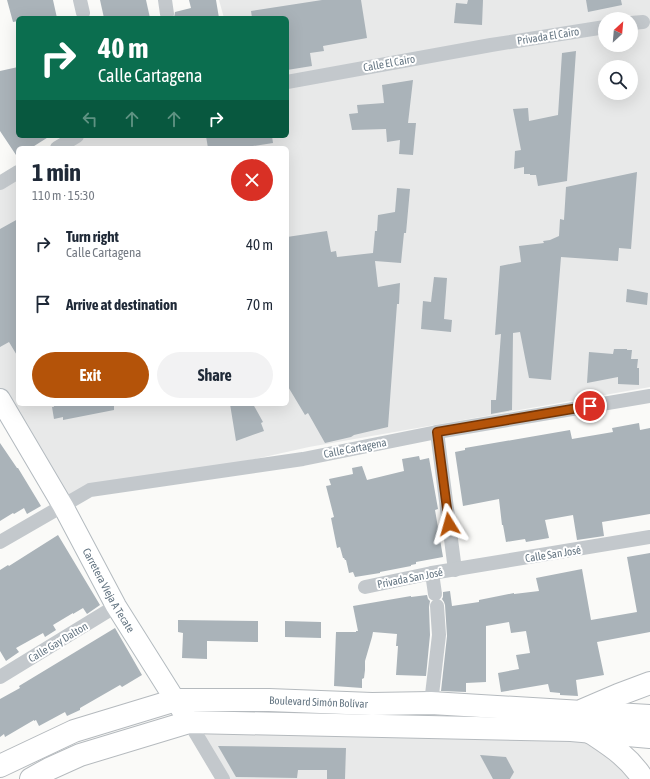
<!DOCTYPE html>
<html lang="en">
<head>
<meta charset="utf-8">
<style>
	body { margin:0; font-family:"Asap Condensed",sans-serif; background:#f2f2f3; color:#1f2937; height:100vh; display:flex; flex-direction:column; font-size:15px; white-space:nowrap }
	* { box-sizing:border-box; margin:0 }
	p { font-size:13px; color:#747a83 }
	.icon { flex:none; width:22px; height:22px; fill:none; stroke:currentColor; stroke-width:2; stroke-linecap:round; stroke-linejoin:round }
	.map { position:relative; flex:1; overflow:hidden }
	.sheet { position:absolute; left:16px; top:146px; width:273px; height:260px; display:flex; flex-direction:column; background:#fff; border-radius:6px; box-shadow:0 4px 16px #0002 }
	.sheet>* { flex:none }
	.top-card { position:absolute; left:16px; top:16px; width:273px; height:122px; border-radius:6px; box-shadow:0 4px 16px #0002; background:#0b6e4f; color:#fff; overflow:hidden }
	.needle { width:26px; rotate:26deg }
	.buttons { position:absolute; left:598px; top:12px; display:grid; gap:8px }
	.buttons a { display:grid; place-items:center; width:40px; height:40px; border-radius:50%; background:#fff; box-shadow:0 4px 16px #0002; font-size:20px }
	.pin { position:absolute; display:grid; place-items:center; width:34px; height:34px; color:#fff; margin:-17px; border:2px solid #fff; border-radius:50%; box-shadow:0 1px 4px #0007 }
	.me { position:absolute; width:44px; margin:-22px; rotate:352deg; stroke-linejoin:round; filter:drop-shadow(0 0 3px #0008) }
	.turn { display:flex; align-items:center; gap:14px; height:84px; padding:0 16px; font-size:18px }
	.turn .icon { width:52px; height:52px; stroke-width:2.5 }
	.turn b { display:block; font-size:28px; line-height:34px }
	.lanes { display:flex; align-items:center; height:38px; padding:0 16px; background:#0003; justify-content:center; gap:20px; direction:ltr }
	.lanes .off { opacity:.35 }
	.round { display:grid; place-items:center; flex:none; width:42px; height:42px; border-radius:21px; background:#f2f2f3 }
	.summary { display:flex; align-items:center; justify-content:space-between; height:68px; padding:0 16px }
	h1 { font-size:24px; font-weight:700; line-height:30px }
	.cta { display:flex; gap:8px; margin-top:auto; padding:8px 16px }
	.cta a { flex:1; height:46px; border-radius:24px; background:#b45309; color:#fff; font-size:16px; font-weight:700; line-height:46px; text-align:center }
	.cta a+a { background:#f2f2f3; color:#1f2937 }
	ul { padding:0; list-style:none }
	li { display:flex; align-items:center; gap:12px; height:60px; padding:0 16px }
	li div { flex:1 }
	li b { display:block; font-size:15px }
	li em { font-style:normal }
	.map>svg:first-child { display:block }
	.built { fill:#e8e9e9; fill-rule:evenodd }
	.building { fill:#aab3b9 }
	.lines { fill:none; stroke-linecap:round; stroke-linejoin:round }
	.secondary-casing { stroke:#b3babf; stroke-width:22 }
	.primary-casing { stroke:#b5babe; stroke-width:24 }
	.street { stroke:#c3c8cc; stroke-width:14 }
	.secondary { stroke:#fff; stroke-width:20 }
	.primary { stroke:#fff; stroke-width:22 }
	.route-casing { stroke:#753606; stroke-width:10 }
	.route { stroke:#b45309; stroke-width:7 }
	.labels { text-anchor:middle; stroke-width:4; stroke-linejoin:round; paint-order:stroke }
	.street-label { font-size:11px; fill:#657683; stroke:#fff }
</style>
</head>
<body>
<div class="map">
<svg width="650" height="779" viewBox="0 0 650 779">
	<rect width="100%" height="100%" fill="#fafaf8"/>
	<g class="built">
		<path d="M219 0H650V387L309 447 67 501 0 389V180L18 170V404H287V148H56L76 136H287V18H224ZM605 19H631V45H605ZM605 67H631V93H605Z"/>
		<polygon points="186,723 587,738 640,779 219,779"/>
	</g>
	<g class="building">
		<polygon points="7,0 53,0 57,18 18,18 18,21 13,22"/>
		<polygon points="100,0 146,0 150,18 104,18"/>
		<polygon points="189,0 216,0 219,18 174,18 175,12 191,8"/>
		<polygon points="322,0 361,0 367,38 323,46 324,51 310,53 312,66 287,70 287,18 252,18 251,11"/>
		<polygon points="468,0 483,0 482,25 454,23 456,3 467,4"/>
		<polygon points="586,0 621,0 622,5 588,12"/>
		<polygon points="576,51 567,181 538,186 536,175 530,175 530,174 524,174 524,167 514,169 515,151 521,150 513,109 528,108 529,121 558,115 562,53"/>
		<polygon points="18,67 18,136 50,136 31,148 18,148 18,158 0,131 0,71"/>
		<polygon points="413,80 408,123 416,123 413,155 399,154 400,140 387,142 386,129 352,130 349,114 358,113 357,105 384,103 382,85"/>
		<polygon points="206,136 272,136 273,143 240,148 208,148"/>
		<polygon points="637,172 631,249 619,248 618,261 561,257 551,380 529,378 520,332 513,333 512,410 491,414 491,400 496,400 501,334 495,335 500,266 521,262 519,246 544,243 543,241 550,240 559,236 560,219 564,220 566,187"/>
		<polygon points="397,188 410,189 406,233 404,233 401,263 375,261 378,287 400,283 399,304 397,304 388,427 354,435 351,437 325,443 308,413 305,415 287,385 287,237 327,231 331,252 336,251 337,257 373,253 375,231 377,231 378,215 395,212"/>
		<polygon points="18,219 18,357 9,342 0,347 0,229"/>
		<polygon points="434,277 447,278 444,319 452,320 451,332 421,329 423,301 431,302"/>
		<polygon points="627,289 648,293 647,305 626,302"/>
		<polygon points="614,349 627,349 627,350 632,350 631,359 638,359 637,368 639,368 639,385 618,384 618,377 587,383 589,352 613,354"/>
		<polygon points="53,404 114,404 114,410 63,420 63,417 54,419 52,407 54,407"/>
		<polygon points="230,404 253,404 263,422 261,423 264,431 236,441"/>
		<polygon points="639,423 640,430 650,428 650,514 602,522 604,536 577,540 573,515 545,520 549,538 526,542 525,539 506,542 503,525 502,525 499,499 463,506 455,452 465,450 465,448 570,430 572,439 613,432 612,428"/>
		<polygon points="0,443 17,468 18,468 41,506 27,514 24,508 14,514 13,513 0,521"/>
		<polygon points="419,456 420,460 429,458 438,509 435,510 443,557 416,562 416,564 411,565 411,566 380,572 380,573 355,577 353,572 349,573 346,560 345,560 344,558 343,558 340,547 337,548 331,518 334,517 326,486 331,485 329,479 353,474 352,468 362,466 367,480 404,471 402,459"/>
		<polygon points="58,535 100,605 87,614 83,608 73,614 73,613 53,625 56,630 45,637 43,633 16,648 19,652 6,661 0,651 0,570 8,565 9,566"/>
		<polygon points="650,553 650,632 597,642 604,675 576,680 578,696 560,695 560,693 550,692 548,684 501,692 498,673 519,669 516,655 530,653 526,631 511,633 509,622 486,626 486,682 466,683 466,692 441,691 447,636 445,605 444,602 442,599 443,597 443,592 450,591 452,606 479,602 479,600 514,593 514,594 539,591 536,578 582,569 591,620 637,612 627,557"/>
		<polygon points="427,595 428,599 430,601 429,607 430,635 426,676 396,675 398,646 396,646 397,634 373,632 372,637 365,661 365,670 364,678 362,679 362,688 334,686 336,632 356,632 356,631 358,631 353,606 411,596 411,597"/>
		<polygon points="178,620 258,621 258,642 207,641 207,659 182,658 183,633 178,632"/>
		<polygon points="285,621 321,622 321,638 285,637"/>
		<polygon points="115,628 142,675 122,687 120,685 80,708 80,710 67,716 65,712 39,726 36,720 34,721 34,720 5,737 4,734 0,737 0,699 20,688 19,686"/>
		<polygon points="218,746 346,748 345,779 327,779 327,770 298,770 297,778 236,777"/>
		<polygon points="480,755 506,757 514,772 510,779 493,779"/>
	</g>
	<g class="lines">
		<defs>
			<g id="secondary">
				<path id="s1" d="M0 399 63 506 116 606 189 722"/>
			</g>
			<g id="primary">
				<polyline points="583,710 618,695 650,683"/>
				<path d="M590 732C611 746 629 757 643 779"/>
				<path id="s2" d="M0 766 74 731 176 700H269L372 704 431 703 650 716"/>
				<polyline points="31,779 49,769 80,755 189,722 571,730 650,737"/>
			</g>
		</defs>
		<use href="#secondary" class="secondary-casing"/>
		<use href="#primary" class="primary-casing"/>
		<g class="street">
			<polyline points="80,0 83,13"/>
			<polyline points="165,0 167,14"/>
			<polyline points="631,23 643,22"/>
			<polyline points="287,82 491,45 605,27"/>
			<polyline points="57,148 77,136"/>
			<polyline points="0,183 18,172"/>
			<polyline points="437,432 455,570"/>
			<polyline points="0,542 90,490 303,459 437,432 650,396"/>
			<polyline points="432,573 435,594"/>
			<polyline points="365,587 432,573 650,537"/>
			<polyline points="0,677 116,606"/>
			<polyline points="431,703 439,635 437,606"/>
			<polyline points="189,722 223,779"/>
		</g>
		<use href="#secondary" class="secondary"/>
		<use href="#primary" class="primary"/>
	</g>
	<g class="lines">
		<defs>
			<polyline id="route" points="449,524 437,432 590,406"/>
		</defs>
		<use href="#route" class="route-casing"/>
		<use href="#route" class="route"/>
	</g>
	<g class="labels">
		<g class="street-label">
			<text transform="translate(548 36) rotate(-9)" y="4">Privada El Cairo</text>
			<text transform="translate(389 63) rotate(-10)" y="4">Calle El Cairo</text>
			<text transform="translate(355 448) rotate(-11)" y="4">Calle Cartagena</text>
			<text transform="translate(553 554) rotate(-9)" y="4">Calle San José</text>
			<text transform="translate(410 578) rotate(-11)" y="4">Privada San José</text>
			<text dy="4" stroke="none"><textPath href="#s1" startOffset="220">Carretera Vieja A Tecate</textPath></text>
			<text transform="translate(58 642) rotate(-31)" y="4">Calle Gay Dalton</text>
			<text dy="4" stroke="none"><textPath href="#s2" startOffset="331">Boulevard Simón Bolívar</textPath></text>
		</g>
	</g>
</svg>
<div class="buttons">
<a><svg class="needle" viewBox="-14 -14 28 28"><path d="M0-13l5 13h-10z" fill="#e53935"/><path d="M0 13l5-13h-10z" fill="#747a83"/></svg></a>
<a><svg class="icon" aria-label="search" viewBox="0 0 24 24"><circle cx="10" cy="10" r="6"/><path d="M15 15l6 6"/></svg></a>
</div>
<div class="pin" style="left:590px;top:406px;background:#d93025"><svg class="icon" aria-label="arrive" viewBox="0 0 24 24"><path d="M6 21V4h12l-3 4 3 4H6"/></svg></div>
<svg class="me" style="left:449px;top:524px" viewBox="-20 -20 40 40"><path d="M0-17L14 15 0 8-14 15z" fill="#b45309" stroke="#fff" stroke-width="4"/></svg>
<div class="top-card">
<div class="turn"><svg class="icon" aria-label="right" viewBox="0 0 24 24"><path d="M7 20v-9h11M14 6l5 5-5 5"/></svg><div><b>40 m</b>Calle Cartagena</div></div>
<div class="lanes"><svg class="icon off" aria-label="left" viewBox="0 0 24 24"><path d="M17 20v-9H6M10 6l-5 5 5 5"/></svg><svg class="icon off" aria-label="ahead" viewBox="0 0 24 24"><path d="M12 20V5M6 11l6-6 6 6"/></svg><svg class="icon off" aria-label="ahead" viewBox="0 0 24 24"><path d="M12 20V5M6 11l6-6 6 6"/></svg><svg class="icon" aria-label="right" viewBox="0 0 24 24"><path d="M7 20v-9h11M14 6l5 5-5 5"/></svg></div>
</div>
<section class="sheet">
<div class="summary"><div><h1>1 min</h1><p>110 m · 15:30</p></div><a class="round" style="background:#d93025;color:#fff"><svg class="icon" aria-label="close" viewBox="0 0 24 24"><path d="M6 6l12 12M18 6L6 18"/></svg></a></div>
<ul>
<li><svg class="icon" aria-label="right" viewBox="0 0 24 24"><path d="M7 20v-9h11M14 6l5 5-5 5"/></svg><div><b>Turn right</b><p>Calle Cartagena</p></div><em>40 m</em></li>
<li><svg class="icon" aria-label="arrive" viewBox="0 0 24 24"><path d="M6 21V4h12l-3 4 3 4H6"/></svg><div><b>Arrive at destination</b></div><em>70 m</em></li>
</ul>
<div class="cta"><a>Exit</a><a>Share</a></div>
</section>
</div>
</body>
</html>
